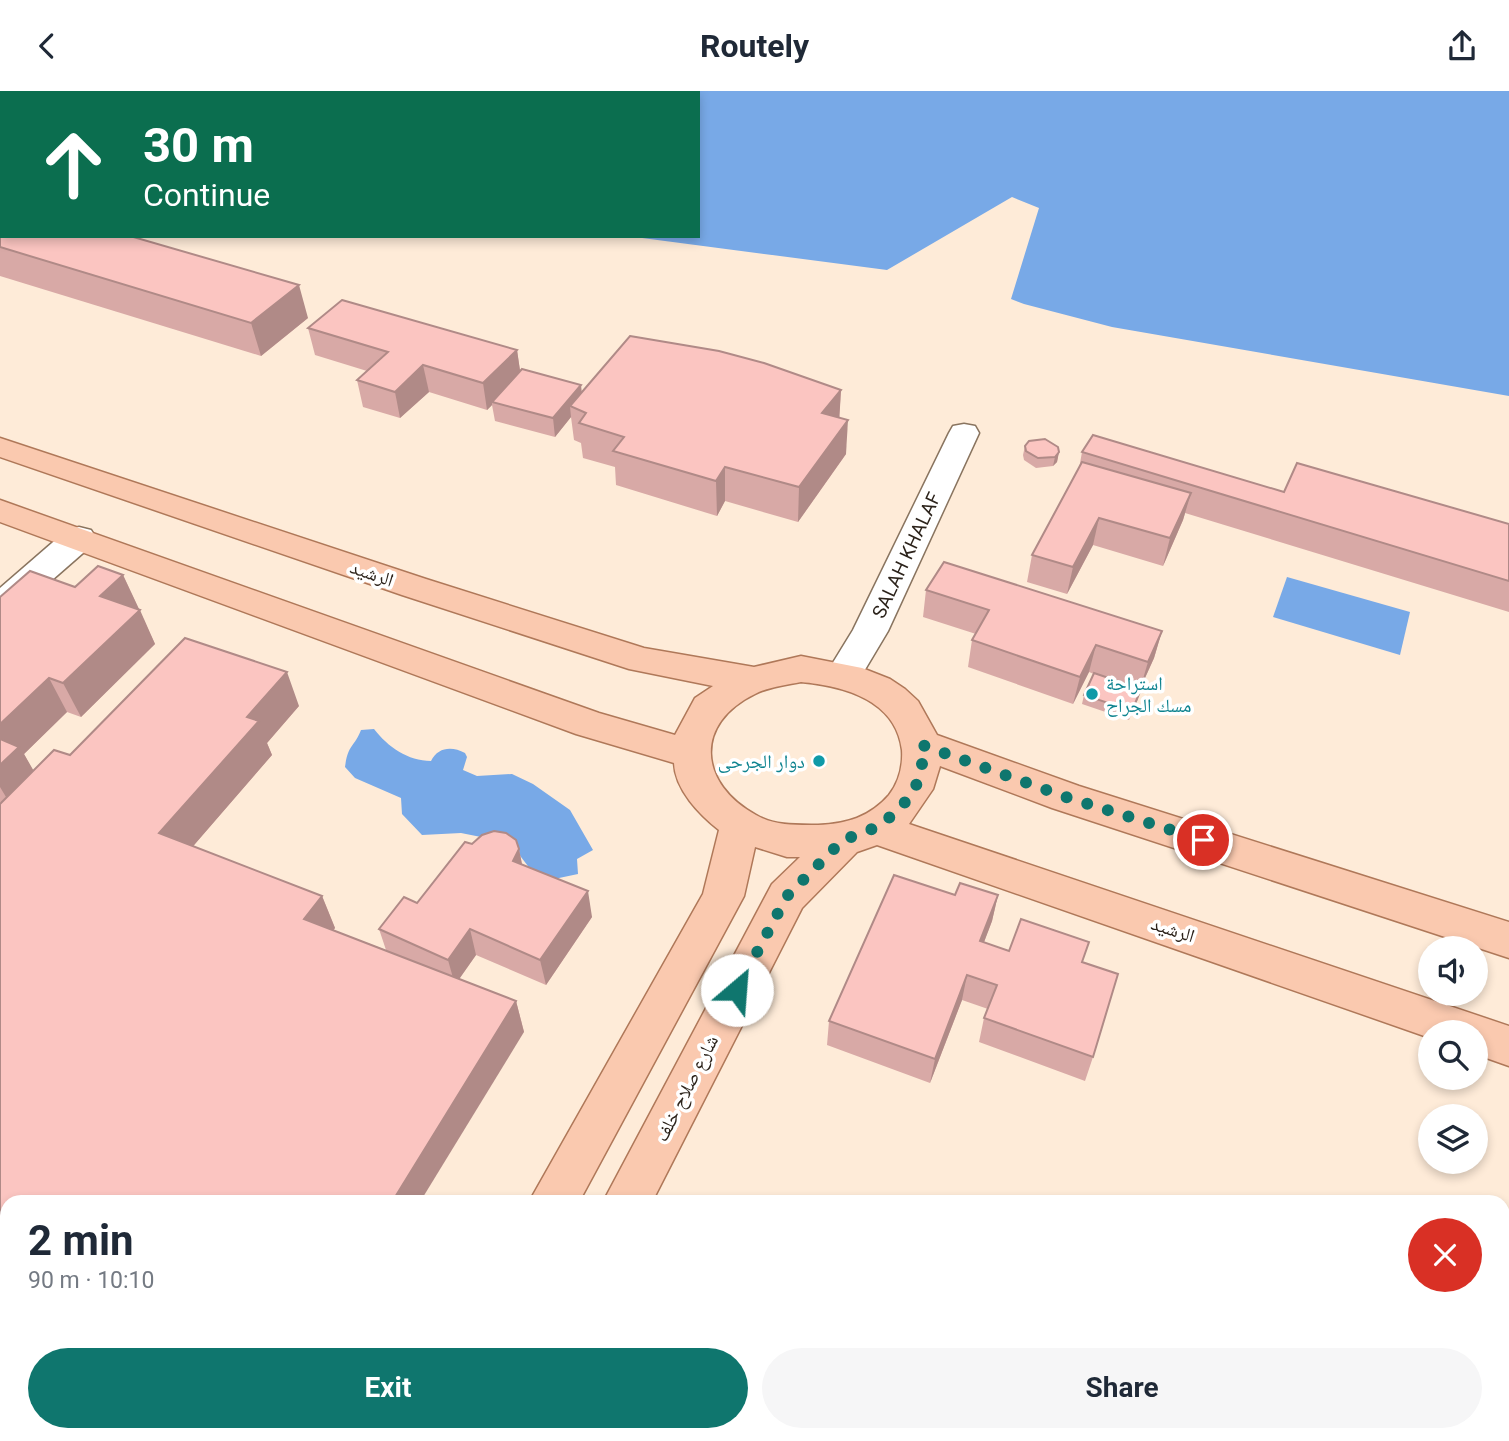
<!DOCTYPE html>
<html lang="en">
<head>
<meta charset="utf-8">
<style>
	body { margin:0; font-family:Roboto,"Noto Naskh Arabic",sans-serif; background:#f6f6f7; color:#1f2937; height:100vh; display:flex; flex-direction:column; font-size:26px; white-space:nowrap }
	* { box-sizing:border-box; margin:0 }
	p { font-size:23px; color:#747a83 }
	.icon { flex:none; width:38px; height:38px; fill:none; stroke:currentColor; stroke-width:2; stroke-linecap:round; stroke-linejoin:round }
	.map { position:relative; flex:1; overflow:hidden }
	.drawer { position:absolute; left:0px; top:1104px; width:1510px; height:247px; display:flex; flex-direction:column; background:#fff; border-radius:21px 21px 0 0; box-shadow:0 4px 10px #0003 }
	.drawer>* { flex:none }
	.top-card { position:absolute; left:0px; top:0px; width:700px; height:147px; box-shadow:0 4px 10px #0003; background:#0b6e4f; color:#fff; overflow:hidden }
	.tools { position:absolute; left:1418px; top:845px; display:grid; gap:14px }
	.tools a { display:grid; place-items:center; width:70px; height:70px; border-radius:50%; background:#fff; box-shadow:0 4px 10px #0003; font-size:35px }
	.pin { position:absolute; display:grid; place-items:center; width:60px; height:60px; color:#fff; margin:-30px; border:4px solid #fff; border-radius:50%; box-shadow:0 2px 7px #0007 }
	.me { position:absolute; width:77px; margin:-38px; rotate:27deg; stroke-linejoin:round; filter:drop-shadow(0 0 5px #0008) }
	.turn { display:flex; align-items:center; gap:24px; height:147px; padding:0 28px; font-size:32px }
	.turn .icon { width:91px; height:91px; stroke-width:2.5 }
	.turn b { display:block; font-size:49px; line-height:60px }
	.round { display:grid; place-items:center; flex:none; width:74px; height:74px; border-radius:37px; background:#f6f6f7 }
	.overview { display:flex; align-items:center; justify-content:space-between; height:119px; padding:0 28px }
	h1 { font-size:42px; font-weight:700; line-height:52px }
	.button { display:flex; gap:14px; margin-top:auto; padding:14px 28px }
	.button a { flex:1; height:80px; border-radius:42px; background:#0f766e; color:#fff; font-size:28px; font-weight:700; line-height:80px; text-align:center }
	.button a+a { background:#f6f6f7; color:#1f2937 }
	header { display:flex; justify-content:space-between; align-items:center; height:91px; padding:0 28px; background:#fff; font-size:32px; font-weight:700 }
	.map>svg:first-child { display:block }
	.water { fill:#78a9e7 }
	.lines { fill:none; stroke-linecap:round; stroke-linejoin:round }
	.minor-casing { stroke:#89745f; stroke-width:3 }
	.major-casing { stroke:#af7859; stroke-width:3 }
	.minor { fill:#fff; fill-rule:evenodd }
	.major { fill:#fac9af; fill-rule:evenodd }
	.wall { fill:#d8a9a6 }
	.shaded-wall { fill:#b08a87 }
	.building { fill:#fbc5c1; stroke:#b08a87; stroke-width:2 }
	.route { stroke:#0f766e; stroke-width:12; stroke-dasharray:0 21.6 }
	.culture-dot { fill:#0f9aa8; stroke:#fff; stroke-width:2.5 }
	.labels { text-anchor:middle; stroke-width:7; stroke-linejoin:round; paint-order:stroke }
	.street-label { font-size:19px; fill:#2c231b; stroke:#fff }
	.culture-label { font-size:19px; fill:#0d838f; stroke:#fff; text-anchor:start }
</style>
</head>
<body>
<header><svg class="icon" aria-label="back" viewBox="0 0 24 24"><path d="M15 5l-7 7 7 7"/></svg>Routely<svg class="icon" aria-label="share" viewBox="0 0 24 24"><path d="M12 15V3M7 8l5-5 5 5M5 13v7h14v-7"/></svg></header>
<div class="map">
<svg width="1509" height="1350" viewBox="0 0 1509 1350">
	<rect width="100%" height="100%" fill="#feebd8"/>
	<g class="water">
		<polygon points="298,0 1509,0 1509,305 1112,236 1024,213 1011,208 1039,117 1012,106 887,179 627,145 698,145 698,2 295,2"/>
		<polygon points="1287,486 1410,521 1400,564 1273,526"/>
		<path d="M374 638C388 656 408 670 431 670 438 656 452 655 465 662L467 666 463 679 477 685 512 683 533 693 570 719 593 759 577 768 578 783 540 791 518 762 481 746 461 742 422 744 402 723 401 707 355 687 345 676C348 653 354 657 361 639Z"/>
	</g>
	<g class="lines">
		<defs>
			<g id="minor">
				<polygon points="964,333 975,335 979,342 888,540 857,592 844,596 831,592 826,583 853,539 949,342 953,335"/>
				<polygon points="79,436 91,439 96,447 91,455 12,524 0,528 0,497 67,439"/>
			</g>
			<g id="major">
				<path d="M0 347 426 488 644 557 754 576 801 565 862 577 890 588 905 598 918 610 937 644 1079 695 1509 831V867L1052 717 940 675 933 698 909 733 1509 935V975L1475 963V942H1430V947L877 754 857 761 802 817 652 1111H603L772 793 800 766H787L755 756 744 805 579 1111H529L703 803 719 739C700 724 675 699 674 672L576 643 0 431V409L599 622 675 644 695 607 713 595 629 578 402 504 0 366ZM801 591C844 595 896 609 902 659 903 674 899 691 889 704 870 726 846 733 818 734 797 734 775 735 756 724 699 693 693 633 755 603 768 596 786 594 801 591Z"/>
				<polygon points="397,1344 452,1344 450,1350 395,1350"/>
				<polygon points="478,1344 533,1344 531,1350 476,1350"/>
			</g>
		</defs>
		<use href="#minor" class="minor-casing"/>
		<use href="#major" class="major-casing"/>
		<use href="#minor" class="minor"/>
		<use href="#major" class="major"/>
	</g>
	<g class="wall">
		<polygon points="0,108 308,227 261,265 0,185"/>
		<polygon points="308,237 517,259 520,280 582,301 841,299 839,327 846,363 798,431 725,410 717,425 616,394 615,376 583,367 581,352 574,349 571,326 555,346 495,330 492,314 487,319 429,301 400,327 363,316 357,289 367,280 315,264"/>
		<polygon points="1025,355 1059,361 1057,371 1053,375 1036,377 1024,369 1023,364"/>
		<polygon points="1082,361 1284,401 1509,433 1509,521 1185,422 1183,429 1163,475 1093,454 1067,503 1027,491 1032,464 1079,378"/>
		<polygon points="123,484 155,553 81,626 67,621 24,663 33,680 70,664 299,615 267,652 272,664 193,755 322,805 335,837 333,839 386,859 379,838 417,812 472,753 519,758 522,773 592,826 546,894 476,864 459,888 516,910 524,941 7,1111 7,1243 0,1239 0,713 1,712 0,711 0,506 75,496"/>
		<polygon points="926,499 1162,540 1154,567 1140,598 1138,608 1129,629 1082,613 1084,604 1094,583 1089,581 1073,613 968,576 972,549 976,543 923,526"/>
		<polygon points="998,804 992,830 984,851 1009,860 1083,871 1093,966 1085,990 979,951 984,927 988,918 962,909 930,992 827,954 829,930"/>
		<polygon points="205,1344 280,1344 276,1350 217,1350"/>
	</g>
	<g class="shaded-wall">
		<polygon points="299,194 308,227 261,265 251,232"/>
		<polygon points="517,259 521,286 492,311 492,314 487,319 483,292"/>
		<polygon points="423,274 429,301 400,327 395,301"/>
		<polygon points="581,294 583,312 570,315 571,326 555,346 553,327"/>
		<polygon points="841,299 839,333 822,322"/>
		<polygon points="848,329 846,363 798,431 799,396"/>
		<polygon points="1059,361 1057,371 1053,375 1055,366"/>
		<polygon points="725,376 725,410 717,425 716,390"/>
		<polygon points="1191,402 1183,429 1163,475 1170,447"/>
		<polygon points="1099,427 1093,454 1067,503 1073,476"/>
		<polygon points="123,484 139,518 116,539 100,505"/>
		<polygon points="140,519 155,553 81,626 63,592"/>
		<polygon points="1162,540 1154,567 1140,598 1148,571"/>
		<polygon points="1096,554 1089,581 1073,613 1080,586"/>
		<polygon points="287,581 299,615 267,652 272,664 176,775 159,742 247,626"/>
		<polygon points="49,587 67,621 24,663 39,689 12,716 0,696 0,633"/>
		<polygon points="519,758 524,784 513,770"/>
		<polygon points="588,800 592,826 546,894 540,869"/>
		<polygon points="998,804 992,830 975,875 980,850"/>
		<polygon points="322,805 335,837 318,860 304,828"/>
		<polygon points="470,838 476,864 455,894 448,869"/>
		<polygon points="967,884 962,909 930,992 935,968"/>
		<polygon points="516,910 524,941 420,1111 392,1111"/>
		<polygon points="247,1344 280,1344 276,1350 244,1350"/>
	</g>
	<g class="building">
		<polygon points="0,108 2,108 2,145 130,145 299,194 251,232 0,156"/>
		<polygon points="342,209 517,259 483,292 423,274 395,301 357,289 388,261 308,237"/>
		<polygon points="630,245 719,260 764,272 841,299 822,322 848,329 799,396 725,376 716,390 613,360 624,346 579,332 586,322 570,315"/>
		<polygon points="522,278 581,294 553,327 492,311"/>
		<polygon points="1093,344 1284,401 1297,372 1509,433 1509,490 1082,361"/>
		<polygon points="1045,348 1058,356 1059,361 1055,366 1038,367 1026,360 1025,355 1029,350"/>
		<polygon points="1082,371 1191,402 1170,447 1099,427 1073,476 1032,464"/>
		<polygon points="944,471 1162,540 1148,571 1096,554 1080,586 972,549 989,519 926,499"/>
		<polygon points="98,475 123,484 100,505 140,519 63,592 49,587 0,633 0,506 30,480 75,496"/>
		<polygon points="185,547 287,581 247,626 259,630 159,742 322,805 304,828 516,910 392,1111 7,1111 7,1232 0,1229 0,713 54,659 70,664"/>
		<polygon points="1094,582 1141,598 1132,620 1084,604"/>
		<polygon points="0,648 19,656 0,674"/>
		<polygon points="494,740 506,742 516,749 519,758 513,770 588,800 540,869 470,838 448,869 379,838 404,806 417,812 465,751 472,753 482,744"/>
		<polygon points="894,784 955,804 960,792 998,804 980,850 1009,860 1021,828 1089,851 1082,871 1118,883 1093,966 984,927 997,894 967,884 935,968 829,930"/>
		<polygon points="228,1344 247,1344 244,1350 240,1350"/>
		<polygon points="622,1344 672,1344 686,1350 619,1350"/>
	</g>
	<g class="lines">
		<polyline class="route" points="737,899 787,805 843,749 875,737 898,720 914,700 922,678 922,654 1066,706 1203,749"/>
	</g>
	<g class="culture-dot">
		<circle cx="1092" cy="603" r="7"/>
		<circle cx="819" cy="670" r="7"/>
	</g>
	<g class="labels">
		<g class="street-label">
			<text transform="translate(906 464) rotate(-65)" y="7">SALAH KHALAF</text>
			<text transform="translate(372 482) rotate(19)" y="7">الرشيد</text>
			<text transform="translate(1173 838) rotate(18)" y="7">الرشيد</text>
			<text transform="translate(686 997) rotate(-63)" y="7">شارع صلاح خلف</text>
		</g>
		<g class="culture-label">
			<text x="1106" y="599">استراحة<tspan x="1106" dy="22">مسك الجراح</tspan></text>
			<text x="805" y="677" text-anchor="end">دوار الجرحى</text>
		</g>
	</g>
</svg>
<div class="tools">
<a><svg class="icon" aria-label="sound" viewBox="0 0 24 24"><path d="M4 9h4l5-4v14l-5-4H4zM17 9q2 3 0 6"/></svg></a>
<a><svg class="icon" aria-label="search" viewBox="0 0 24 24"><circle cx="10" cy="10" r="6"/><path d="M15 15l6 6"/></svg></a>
<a><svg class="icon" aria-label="layers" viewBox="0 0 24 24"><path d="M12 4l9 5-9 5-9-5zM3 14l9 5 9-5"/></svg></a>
</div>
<div class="pin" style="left:1203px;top:749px;background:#d93025"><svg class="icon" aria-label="arrive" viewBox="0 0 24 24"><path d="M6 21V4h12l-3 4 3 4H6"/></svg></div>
<svg class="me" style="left:737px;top:899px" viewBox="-20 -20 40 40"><circle r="19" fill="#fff"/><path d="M0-13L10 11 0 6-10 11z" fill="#0f766e"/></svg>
<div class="top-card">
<div class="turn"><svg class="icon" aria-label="ahead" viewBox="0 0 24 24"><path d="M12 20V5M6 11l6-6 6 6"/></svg><div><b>30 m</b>Continue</div></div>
</div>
<section class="drawer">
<div class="overview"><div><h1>2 min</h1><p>90 m · 10:10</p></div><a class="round" style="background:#d93025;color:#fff"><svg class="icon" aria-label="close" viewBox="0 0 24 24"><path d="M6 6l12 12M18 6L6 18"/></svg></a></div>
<div class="button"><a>Exit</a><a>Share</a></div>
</section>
</div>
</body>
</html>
